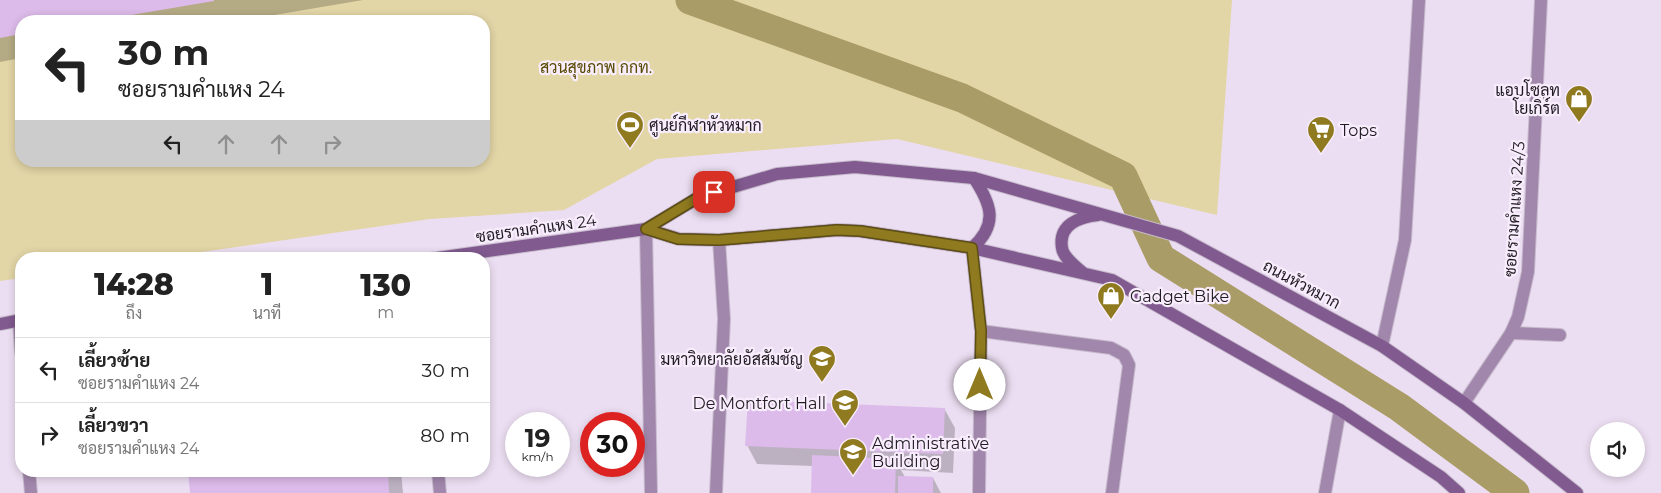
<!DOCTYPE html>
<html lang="th">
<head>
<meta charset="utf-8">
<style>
	body { margin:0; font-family:Montserrat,Sarabun,sans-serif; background:#f2f2f2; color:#222; height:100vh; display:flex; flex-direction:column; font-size:19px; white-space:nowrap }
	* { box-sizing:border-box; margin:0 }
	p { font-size:16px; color:#767676 }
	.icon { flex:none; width:28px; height:28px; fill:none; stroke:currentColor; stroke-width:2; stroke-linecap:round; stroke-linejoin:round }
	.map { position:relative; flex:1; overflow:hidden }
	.sheet { position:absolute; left:15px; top:252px; width:475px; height:225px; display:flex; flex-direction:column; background:#fff; border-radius:20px; box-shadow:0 2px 8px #0003 }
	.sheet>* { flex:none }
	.top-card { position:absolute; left:15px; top:15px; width:475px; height:152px; border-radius:20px; box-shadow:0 2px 8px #0003; background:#fff; color:#222; overflow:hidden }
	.tools { position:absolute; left:1590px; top:422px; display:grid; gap:10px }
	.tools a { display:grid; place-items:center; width:55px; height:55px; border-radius:50%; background:#fff; box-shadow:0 2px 8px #0003; font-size:25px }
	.speed { position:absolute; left:505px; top:412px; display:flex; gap:10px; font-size:25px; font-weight:700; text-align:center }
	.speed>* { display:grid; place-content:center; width:65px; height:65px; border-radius:50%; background:#fff; box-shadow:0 2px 8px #0003; line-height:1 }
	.speed small { font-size:12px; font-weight:400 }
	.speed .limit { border:8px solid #d22; background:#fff; color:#111 }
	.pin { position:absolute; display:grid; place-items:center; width:42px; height:42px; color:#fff; margin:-21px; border-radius:10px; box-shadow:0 2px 8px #0006 }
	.me { position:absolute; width:55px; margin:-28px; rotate:0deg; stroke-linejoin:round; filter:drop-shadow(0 0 4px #0008) }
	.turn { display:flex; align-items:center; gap:18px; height:105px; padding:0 20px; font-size:22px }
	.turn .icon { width:65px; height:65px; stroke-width:2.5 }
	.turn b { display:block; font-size:35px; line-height:42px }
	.lanes { display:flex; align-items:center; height:48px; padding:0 20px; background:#0003; justify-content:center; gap:25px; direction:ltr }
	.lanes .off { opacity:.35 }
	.eta { display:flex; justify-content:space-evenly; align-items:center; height:85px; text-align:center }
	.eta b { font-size:30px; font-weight:800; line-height:35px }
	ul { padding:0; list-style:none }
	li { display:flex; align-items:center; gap:15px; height:65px; padding:0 20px; border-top:1px solid #e0e0e0 }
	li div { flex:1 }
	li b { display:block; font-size:19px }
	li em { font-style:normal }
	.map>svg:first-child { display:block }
	.green { fill:#e2d5a6; fill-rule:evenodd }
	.shadow { fill:#0003 }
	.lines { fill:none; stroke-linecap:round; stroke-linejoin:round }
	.canal { stroke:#aa9c66; stroke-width:29 }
	.building { fill:#dcbae9 }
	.service-casing { stroke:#c7bbcd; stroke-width:14 }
	.minor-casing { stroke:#c7bbcd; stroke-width:14 }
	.tertiary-casing { stroke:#c7bbcd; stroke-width:14 }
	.secondary-casing { stroke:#c7bbcd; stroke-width:14 }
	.service { stroke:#a287ac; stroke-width:12 }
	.minor { stroke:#a287ac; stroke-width:12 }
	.tertiary { stroke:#a287ac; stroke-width:12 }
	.secondary { stroke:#815a8f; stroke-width:12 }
	.route-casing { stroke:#5d4f14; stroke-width:12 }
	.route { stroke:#8f7a1f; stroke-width:9 }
	.labels { text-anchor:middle; stroke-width:4.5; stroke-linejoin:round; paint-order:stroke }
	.park-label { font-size:16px; fill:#594a03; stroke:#f8edfc }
	.poi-label { font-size:16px; fill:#201b22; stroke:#f8edfc; text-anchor:start }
	.street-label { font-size:16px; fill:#201b22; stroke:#f8edfc }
</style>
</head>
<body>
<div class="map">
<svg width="1661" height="493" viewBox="0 0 1661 493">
	<rect width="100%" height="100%" fill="#ecdef2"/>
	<path class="green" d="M0 0H1232L1217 215 897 139 657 159 564 210 430 219 153 259H21V278L0 281ZM21 21H484V161H21Z"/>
	<g class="shadow">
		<polygon points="0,0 363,0 239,21 21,21 21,58 0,62"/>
		<polygon points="945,410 955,428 953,473 901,470 905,477 933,478 941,493 812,493 813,466 757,464 747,445"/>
		<polygon points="189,471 401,471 403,493 191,493"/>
	</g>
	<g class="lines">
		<polyline class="canal" points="690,0 962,98 1123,176 1161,258 1399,407 1515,493"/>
	</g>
	<g class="building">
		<polygon points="0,0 214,0 214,1 96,21 21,21 21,34 0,38"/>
		<polygon points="748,400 945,408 943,454 745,446"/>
		<polygon points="812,455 896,459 895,493 811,493"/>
		<polygon points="188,471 388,471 389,493 190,493"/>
		<polygon points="898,476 933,477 933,493 898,493"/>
	</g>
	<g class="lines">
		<defs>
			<g id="service">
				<polyline points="1511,333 1560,335"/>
				<polyline points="716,493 724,319 719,240"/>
			</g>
			<g id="minor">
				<polyline points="646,229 651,493"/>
				<polyline points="972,248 981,331 979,493"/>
				<polyline points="981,331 1111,348 1124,355 1129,365 1112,493"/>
				<polyline points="1382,346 1405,240 1419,0"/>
				<polyline points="1464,403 1511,333 1518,317 1528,272 1541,0"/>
				<polyline points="438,471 440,493"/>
				<polyline points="1325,493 1340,410"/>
			</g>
			<g id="tertiary">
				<polyline points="19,320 21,352"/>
				<polyline points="29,471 31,493"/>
			</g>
			<g id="secondary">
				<polyline points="646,229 679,239 719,240 837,230 860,231 972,248 1112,280 1340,410 1441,477 1459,493"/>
				<path d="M972 248C999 224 991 204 974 178"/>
				<polyline points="430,259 646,229 699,197 777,174 855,167 974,178 1178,236 1382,346 1464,403 1577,493"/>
				<path d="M1082 272C1075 266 1063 257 1062 248 1058 224 1080 217 1098 215"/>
				<polyline points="0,324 21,320"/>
			</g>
		</defs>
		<use href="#service" class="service-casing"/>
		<use href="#minor" class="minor-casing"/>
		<use href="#tertiary" class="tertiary-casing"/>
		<use href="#secondary" class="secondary-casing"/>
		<use href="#service" class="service"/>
		<use href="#minor" class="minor"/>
		<use href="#tertiary" class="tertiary"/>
		<use href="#secondary" class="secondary"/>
	</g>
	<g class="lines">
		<defs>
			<polyline id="route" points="714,192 699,197 646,229 678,239 719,240 837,230 860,231 972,248 981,331 980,385"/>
		</defs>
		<use href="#route" class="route-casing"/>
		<use href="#route" class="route"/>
	</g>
	<defs>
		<symbol id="shop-pin" viewBox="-11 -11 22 30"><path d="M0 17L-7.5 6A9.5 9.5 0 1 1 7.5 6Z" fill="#8f7a1f" stroke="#f8edfc"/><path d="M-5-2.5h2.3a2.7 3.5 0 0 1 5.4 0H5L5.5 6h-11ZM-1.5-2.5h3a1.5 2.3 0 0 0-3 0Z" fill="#fff"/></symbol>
		<symbol id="stadium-pin" viewBox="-11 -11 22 30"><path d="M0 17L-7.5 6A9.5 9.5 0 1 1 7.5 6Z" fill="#8f7a1f" stroke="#f8edfc"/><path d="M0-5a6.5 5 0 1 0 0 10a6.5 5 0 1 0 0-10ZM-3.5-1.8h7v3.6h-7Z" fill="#fff"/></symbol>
		<symbol id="supermarket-pin" viewBox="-11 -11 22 30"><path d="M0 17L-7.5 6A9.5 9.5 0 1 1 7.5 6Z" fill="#8f7a1f" stroke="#f8edfc"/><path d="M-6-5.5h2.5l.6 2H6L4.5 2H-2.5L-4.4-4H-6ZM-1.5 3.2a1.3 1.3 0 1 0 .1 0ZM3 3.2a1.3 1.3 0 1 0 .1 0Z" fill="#fff"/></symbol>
		<symbol id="university-pin" viewBox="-11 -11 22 30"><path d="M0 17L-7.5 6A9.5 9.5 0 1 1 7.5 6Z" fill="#8f7a1f" stroke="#f8edfc"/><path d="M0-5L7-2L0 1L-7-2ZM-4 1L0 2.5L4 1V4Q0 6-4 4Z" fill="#fff"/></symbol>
	</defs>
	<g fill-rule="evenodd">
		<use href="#shop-pin" x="1563" y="83" width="32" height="43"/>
		<use href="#stadium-pin" x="614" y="109" width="32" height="43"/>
		<use href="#supermarket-pin" x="1305" y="114" width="32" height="43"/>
		<use href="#shop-pin" x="1095" y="280" width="32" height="43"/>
		<use href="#university-pin" x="806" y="343" width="32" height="43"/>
		<use href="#university-pin" x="829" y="387" width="32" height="43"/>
		<use href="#university-pin" x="837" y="436" width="32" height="43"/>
	</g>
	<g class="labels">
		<g class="park-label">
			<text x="596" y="73">สวนสุขภาพ กกท.</text>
		</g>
		<g class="poi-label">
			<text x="1560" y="96" text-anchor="end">แอบโซลูท<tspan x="1560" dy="18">โยเกิร์ต</tspan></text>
			<text x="649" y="131">ศูนย์กีฬาหัวหมาก</text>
			<text x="1340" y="136">Tops</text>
			<text x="1130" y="302">Gadget Bike</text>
			<text x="803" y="365" text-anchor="end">มหาวิทยาลัยอัสสัมชัญ</text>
			<text x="826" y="409" text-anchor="end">De Montfort Hall</text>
			<text x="872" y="449">Administrative<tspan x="872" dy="18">Building</tspan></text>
		</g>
		<g class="street-label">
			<text transform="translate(1514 209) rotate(-86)" y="6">ซอยรามคำแหง 24/3</text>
			<text transform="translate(536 228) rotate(-8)" y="6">ซอยรามคำแหง 24</text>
			<text transform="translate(1302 284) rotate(28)" y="6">ถนนหัวหมาก</text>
		</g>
	</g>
</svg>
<div class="tools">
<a><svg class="icon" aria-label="sound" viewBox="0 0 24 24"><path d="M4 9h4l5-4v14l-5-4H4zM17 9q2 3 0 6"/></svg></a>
</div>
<div class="speed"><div>19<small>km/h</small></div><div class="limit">30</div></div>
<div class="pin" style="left:714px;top:192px;background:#d93025"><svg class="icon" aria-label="arrive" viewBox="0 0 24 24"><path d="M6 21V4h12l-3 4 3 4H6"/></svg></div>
<svg class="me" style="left:980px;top:385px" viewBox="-20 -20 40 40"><circle r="19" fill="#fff"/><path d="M0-13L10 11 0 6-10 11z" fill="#8f7a1f"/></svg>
<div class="top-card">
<div class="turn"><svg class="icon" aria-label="left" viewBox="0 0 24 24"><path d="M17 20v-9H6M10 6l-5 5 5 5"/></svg><div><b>30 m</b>ซอยรามคำแหง 24</div></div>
<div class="lanes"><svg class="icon" aria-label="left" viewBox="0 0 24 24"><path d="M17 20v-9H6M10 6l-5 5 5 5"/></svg><svg class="icon off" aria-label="ahead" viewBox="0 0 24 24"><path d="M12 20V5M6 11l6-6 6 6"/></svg><svg class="icon off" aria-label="ahead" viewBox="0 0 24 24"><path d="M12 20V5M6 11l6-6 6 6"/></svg><svg class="icon off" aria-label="right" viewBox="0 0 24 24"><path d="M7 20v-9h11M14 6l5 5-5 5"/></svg></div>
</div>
<section class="sheet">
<div class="eta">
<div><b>14:28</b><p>ถึง</p></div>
<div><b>1</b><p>นาที</p></div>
<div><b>130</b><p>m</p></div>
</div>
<ul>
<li><svg class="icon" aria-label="left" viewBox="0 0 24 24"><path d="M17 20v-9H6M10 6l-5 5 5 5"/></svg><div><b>เลี้ยวซ้าย</b><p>ซอยรามคำแหง 24</p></div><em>30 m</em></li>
<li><svg class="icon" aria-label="right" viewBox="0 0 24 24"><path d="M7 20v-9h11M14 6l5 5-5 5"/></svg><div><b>เลี้ยวขวา</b><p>ซอยรามคำแหง 24</p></div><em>80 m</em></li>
</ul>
</section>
</div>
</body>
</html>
